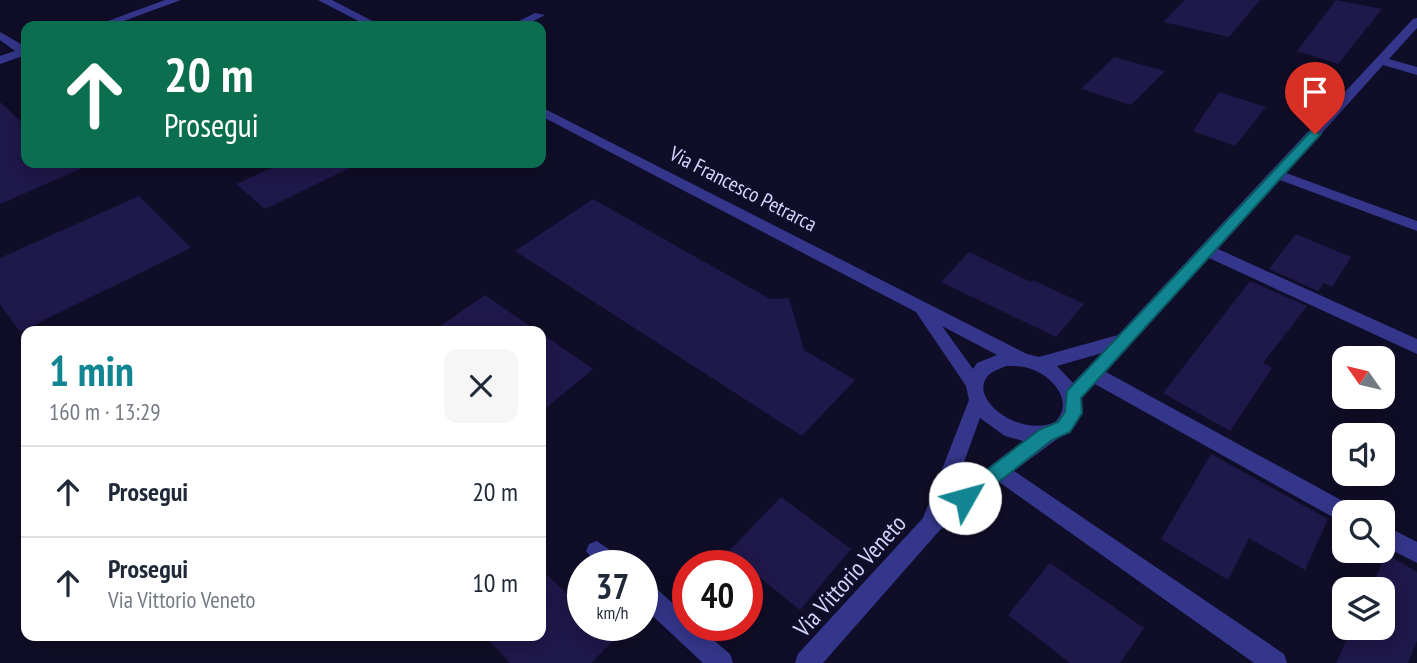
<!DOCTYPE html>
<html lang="it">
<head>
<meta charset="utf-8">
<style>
	body { margin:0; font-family:"PT Sans Narrow",sans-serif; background:#f6f6f7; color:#1f2937; height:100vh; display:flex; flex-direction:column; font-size:26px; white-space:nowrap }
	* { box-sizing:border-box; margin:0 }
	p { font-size:23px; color:#747a83 }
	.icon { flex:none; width:38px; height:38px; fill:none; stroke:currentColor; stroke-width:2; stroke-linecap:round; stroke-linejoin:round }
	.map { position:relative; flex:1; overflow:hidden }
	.drawer { position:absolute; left:21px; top:326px; width:525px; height:315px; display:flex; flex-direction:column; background:#fff; border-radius:14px; box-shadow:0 4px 18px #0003 }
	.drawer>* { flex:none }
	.banner { position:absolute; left:21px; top:21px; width:525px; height:147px; border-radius:14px; box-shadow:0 4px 18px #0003; background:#0b6e4f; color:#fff; overflow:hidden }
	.needle { width:46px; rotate:304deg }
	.fabs { position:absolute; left:1332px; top:346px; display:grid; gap:14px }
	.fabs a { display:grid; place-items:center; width:63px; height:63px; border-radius:14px; background:#fff; box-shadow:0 4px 18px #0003; font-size:35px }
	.speed { position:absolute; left:567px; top:550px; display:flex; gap:14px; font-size:35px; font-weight:700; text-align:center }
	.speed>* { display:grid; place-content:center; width:91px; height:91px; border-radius:50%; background:#fff; box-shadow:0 4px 18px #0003; line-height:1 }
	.speed small { font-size:18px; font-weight:400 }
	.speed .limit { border:10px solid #d22; background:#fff; color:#111 }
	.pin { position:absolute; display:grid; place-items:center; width:60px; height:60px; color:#fff; margin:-72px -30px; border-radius:50% 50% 50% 0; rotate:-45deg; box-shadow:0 0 7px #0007 }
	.pin .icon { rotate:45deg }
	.me { position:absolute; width:77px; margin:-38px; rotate:52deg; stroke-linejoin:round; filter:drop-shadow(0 0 5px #0008) }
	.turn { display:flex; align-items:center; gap:24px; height:147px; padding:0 28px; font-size:32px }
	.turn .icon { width:91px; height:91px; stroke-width:2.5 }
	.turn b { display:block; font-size:49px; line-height:60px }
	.round { display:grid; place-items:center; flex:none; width:74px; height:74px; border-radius:14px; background:#f6f6f7 }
	.summary { display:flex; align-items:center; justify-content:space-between; height:119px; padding:0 28px }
	h1 { font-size:42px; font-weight:800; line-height:52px; color:#118591 }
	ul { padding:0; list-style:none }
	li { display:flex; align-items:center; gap:21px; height:91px; padding:0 28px; border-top:2px solid #e0e1e3 }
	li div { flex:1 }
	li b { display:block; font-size:26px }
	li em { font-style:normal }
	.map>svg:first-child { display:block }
	.building { fill:#1f184a }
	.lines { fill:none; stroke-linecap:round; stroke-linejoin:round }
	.minor { fill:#34368b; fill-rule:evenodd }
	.route { fill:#118591; stroke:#0b565e; stroke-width:2 }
	.labels { text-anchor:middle; stroke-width:7; stroke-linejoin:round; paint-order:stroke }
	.street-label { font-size:21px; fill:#d6d4ff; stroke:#100d28 }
	.near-street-label { font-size:24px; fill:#d6d4ff; stroke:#100d28 }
</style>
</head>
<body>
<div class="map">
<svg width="1417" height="663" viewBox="0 0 1417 663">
	<rect width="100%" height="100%" fill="#100d28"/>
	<g class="building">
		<polygon points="1185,0 1260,0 1229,37 1163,22"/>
		<polygon points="1336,0 1382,9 1338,64 1297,51"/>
		<polygon points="1114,57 1165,71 1131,105 1081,89"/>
		<polygon points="1219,92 1266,107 1235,146 1193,131"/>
		<polygon points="0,102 26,126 26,163 94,163 0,204"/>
		<polygon points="283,163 360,163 265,209 236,184"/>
		<polygon points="139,196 191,248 20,332 0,304 0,258"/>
		<polygon points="593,199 770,299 789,298 804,350 855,380 802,436 515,251"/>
		<polygon points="1296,234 1351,257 1332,287 1324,283 1318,291 1269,269"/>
		<polygon points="969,252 1031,282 1033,280 1084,304 1056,337 941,282"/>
		<polygon points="1250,281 1307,306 1263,363 1272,368 1230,431 1163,393"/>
		<polygon points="485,295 537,331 433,331"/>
		<polygon points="541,333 593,369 541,412"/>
		<polygon points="1211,454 1328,519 1305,570 1249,538 1228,580 1161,539"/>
		<polygon points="781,497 851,549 800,610 728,552"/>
		<polygon points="1386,554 1417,572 1417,641 1408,663 1336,663 1352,628 1382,628 1382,590 1370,590"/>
		<polygon points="1050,563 1144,628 1120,663 1070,663 1008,615"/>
		<polygon points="541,569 583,609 583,625 599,625 614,640 591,663 510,663 484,635 541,635"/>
	</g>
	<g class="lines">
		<g class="minor">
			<polygon points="165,0 181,0 110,26 94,26"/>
			<polygon points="318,0 332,0 382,26 368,26"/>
			<polygon points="535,13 545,15 524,26 509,26"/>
			<path d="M1417 18V28L1389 59 1417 67V75L1383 65 1286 173 1417 221V231L1280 180 1218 249 1417 339V354L1209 258 1106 372 1352 506 1355 513H1344V522L1338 520 1095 384 1081 399 1083 410 1076 425 1014 471 1284 654 1287 663H1254L999 482 939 531 823 663H795L798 654 923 518 969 400 966 386 916 312 541 116V107L1027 354 1039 357 1118 335 1413 19ZM942 326 997 355 977 363 973 369ZM1102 353 1073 383 1057 366ZM1006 366C1015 366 1026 366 1034 370 1055 379 1074 403 1055 422 1018 439 963 395 991 373 995 370 1002 368 1006 366ZM980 418 1005 436 1023 441 952 495Z"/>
			<polygon points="0,32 26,47 26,55 0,64 0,56 15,51 0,40"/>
			<polygon points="1382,524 1417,542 1417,563 1382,545"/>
			<polygon points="597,541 621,558 624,565 597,565 586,551 589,544"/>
			<polygon points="642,580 650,583 688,617 688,625 696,625 730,654 733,663 703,663 642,606"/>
		</g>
	</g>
	<polygon class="route" points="1311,131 1321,134 1081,398 1082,413 1070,432 1052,440 972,503 958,503 956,498 958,492 1039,430 1058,422 1065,412 1067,391"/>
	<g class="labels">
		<g class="street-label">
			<text transform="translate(743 189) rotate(27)" y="7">Via Francesco Petrarca</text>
		</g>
		<g class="near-street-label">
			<text transform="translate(850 576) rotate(-48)" y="8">Via Vittorio Veneto</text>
		</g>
	</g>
</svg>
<div class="fabs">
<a><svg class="needle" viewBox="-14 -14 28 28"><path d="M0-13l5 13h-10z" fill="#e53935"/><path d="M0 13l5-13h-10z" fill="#747a83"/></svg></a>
<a><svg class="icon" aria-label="sound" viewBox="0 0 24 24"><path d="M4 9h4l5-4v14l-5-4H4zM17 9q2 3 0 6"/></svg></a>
<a><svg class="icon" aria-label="search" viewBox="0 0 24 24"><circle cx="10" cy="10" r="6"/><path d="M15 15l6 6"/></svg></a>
<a><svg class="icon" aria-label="layers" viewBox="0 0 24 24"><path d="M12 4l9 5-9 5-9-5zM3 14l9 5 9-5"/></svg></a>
</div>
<div class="speed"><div>37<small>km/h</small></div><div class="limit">40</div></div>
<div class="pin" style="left:1315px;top:134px;background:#d93025"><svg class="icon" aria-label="arrive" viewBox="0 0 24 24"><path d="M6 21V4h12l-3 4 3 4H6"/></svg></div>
<svg class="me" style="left:965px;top:498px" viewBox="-20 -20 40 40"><circle r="19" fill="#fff"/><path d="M0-13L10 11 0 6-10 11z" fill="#118591"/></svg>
<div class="banner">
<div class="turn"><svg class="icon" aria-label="ahead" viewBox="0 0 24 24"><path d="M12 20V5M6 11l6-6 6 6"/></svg><div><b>20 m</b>Prosegui</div></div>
</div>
<section class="drawer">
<div class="summary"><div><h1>1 min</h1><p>160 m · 13:29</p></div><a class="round"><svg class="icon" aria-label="close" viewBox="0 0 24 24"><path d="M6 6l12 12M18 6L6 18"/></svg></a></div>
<ul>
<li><svg class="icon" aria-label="ahead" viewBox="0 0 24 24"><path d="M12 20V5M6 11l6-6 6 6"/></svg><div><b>Prosegui</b></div><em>20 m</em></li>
<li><svg class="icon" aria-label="ahead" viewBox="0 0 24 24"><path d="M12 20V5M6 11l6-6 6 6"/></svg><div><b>Prosegui</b><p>Via Vittorio Veneto</p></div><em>10 m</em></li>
</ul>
</section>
</div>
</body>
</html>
